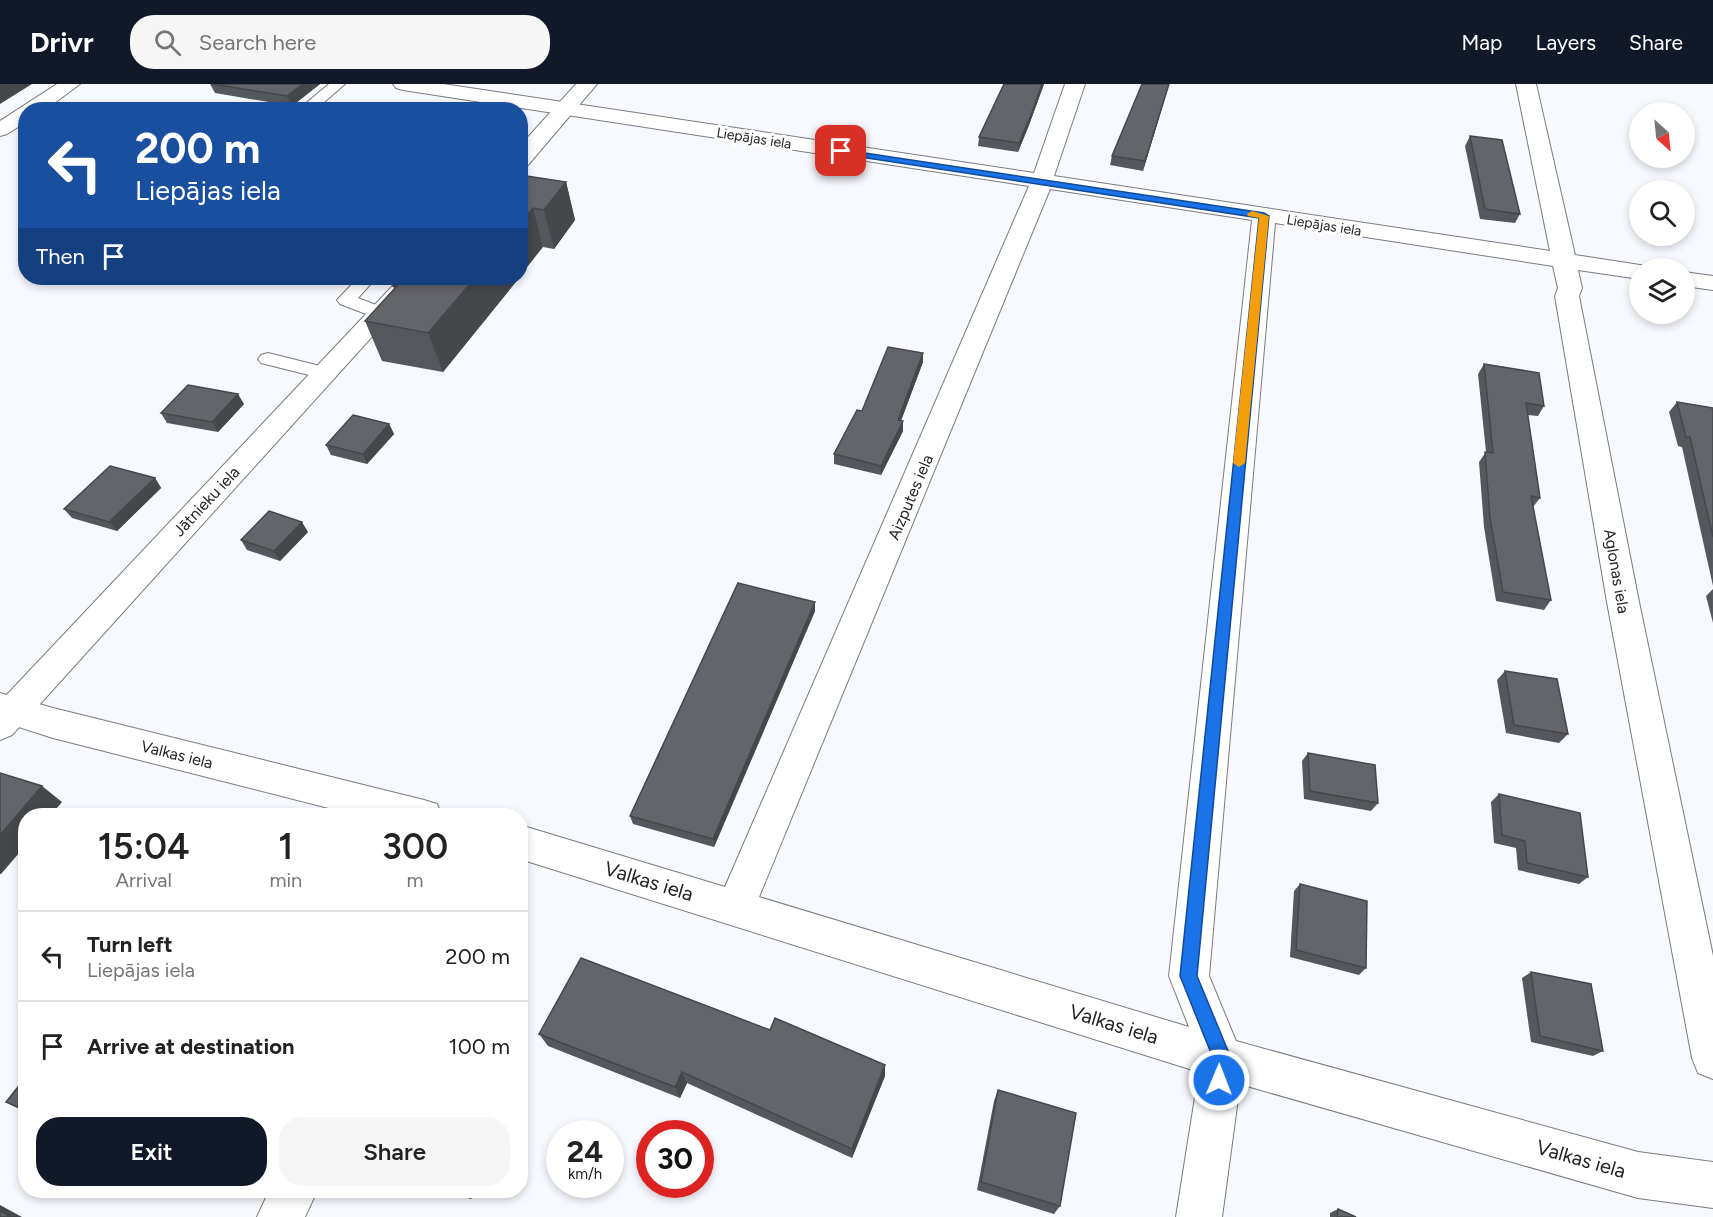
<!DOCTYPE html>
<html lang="en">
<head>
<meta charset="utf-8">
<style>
	body { margin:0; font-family:Figtree,sans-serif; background:#f6f6f6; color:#222; height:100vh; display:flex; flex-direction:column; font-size:22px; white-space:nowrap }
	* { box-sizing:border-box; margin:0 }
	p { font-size:20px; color:#767676 }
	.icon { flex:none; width:33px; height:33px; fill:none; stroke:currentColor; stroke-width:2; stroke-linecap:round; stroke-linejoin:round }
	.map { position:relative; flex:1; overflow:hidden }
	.panel { position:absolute; left:18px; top:724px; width:510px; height:390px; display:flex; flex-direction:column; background:#fff; border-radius:24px; box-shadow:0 3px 9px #0003 }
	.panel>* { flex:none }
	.top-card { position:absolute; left:18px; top:18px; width:510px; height:183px; border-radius:24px; box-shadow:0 3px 9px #0003; background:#1a4fa0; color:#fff; overflow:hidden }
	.needle { width:39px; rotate:153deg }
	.buttons { position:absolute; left:1629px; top:18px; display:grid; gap:12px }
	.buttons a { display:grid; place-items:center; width:66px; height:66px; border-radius:50%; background:#fff; box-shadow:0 3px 9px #0003; font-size:30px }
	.speed { position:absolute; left:546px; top:1036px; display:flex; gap:12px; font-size:30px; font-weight:700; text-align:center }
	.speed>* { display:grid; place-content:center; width:78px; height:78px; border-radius:50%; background:#fff; box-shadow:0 3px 9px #0003; line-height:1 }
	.speed small { font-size:15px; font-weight:400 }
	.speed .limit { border:9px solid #d22; background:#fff; color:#111 }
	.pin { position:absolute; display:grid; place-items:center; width:51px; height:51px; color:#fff; margin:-26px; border-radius:12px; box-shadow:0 3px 9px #0006 }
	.me { position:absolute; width:66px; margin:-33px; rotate:1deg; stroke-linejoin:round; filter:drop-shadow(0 0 4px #0008) }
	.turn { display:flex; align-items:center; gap:21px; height:126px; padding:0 18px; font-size:27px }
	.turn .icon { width:78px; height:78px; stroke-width:2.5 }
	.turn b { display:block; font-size:42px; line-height:51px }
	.then { display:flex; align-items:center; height:57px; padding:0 18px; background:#0003; gap:12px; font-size:22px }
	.eta { display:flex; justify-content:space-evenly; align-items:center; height:102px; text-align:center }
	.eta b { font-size:36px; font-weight:600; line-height:42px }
	.cta { display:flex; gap:12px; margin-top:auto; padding:12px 18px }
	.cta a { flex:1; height:69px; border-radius:24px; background:#111827; color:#fff; font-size:24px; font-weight:600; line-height:69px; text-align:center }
	.cta a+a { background:#f6f6f6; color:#222 }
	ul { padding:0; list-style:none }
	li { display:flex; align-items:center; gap:18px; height:90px; padding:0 18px; border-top:2px solid #e0e0e0 }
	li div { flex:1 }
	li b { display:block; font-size:22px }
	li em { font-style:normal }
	header { display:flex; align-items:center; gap:36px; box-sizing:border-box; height:84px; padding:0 30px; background:#111827; color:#fff }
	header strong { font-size:28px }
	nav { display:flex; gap:33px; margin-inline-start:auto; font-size:21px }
	.search { width:420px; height:54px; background:#f6f6f6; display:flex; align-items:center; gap:15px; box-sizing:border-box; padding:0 21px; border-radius:24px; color:#767676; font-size:22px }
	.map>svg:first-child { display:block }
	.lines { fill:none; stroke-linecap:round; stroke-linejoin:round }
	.service-casing { stroke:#797b81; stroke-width:2 }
	.minor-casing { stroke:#797b81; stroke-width:2 }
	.tertiary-casing { stroke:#797b81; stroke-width:2 }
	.service { fill:#fff; fill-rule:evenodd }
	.minor { fill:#fff; fill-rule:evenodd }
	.tertiary { fill:#fff; fill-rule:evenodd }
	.wall { fill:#56575c }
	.shaded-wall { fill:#46474b }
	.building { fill:#64656b; stroke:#46474b; stroke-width:1.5 }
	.route { fill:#1a73e8; stroke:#114b97; stroke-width:1.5 }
	.slow { fill:#f59e0b }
	.labels { text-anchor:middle; stroke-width:6; stroke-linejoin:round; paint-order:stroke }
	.far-street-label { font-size:14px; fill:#222225; stroke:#fff }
	.street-label { font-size:16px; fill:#222225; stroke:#fff }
	.near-street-label { font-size:20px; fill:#222225; stroke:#fff }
</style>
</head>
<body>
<header>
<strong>Drivr</strong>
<div class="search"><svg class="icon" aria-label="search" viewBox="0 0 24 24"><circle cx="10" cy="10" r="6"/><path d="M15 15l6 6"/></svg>Search here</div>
<nav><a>Map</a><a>Layers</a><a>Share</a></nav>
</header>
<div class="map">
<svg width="1713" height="1133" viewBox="0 0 1713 1133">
	<rect width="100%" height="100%" fill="#f8f9ff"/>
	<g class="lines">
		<defs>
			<g id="service">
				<polygon points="329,0 345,0 315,26 298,26"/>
				<polygon points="358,194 376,194 358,214 386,225 389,229 386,233 374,233 340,220 337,216"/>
				<polygon points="268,269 332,285 335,289 332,293 325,295 261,279 258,275 261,271"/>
			</g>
			<g id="minor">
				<polygon points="57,0 80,0 45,26 26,26 26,38 7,50 0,52 0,37"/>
				<path d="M393 0H443L1034 89 1065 0H1085L1054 92 1550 167 1516 0H1536L1575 171 1640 181 1650 184H1640V195L1578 186 1582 204 1579 212 1639 518 1713 872V995L1698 989 1692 974 1607 518 1555 212 1558 204 1553 182 1275 139 1209 892 1236 957 1638 1068 1713 1078V1124L1638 1114 1240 1000 1222 1133H1176L1199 988 520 775V741L725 803 1029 102 403 6 396 4ZM1050 105 1252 136 1169 892 1189 943 759 813Z"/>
				<polygon points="1684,188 1713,192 1713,206 1684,202"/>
				<polygon points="0,609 53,624 424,716 437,720 442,732 360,732 53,654 0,637"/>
				<polygon points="269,1107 317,1107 305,1133 257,1133"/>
			</g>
			<g id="tertiary">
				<polygon points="576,0 597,0 528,81 520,82 520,62"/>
				<polygon points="400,194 425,194 12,651 0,656 0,618"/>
			</g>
		</defs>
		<use href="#service" class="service-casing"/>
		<use href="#minor" class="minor-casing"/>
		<use href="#tertiary" class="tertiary-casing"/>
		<use href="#service" class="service"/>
		<use href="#minor" class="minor"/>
		<use href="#tertiary" class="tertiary"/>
	</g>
	<g class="wall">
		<polygon points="210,0 320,0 292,22 215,9"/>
		<polygon points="1004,0 1044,0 1029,41 1018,68 978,62 979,53"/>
		<polygon points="1169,0 1143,87 1110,81 1112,72"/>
		<polygon points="1470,52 1520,130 1515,139 1480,135 1465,62"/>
		<polygon points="520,91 566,98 575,136 554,165 543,163"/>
		<polygon points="519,194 443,288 382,277 365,237 394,205 393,202"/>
		<polygon points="923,278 901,336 903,347 881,391 834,380 834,370 862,327"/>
		<polygon points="1484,280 1544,322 1538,332 1528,331 1540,414 1533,423 1551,516 1544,526 1496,517 1484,443 1479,378 1486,368 1478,290"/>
		<polygon points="1677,318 1713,324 1713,502 1682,363 1678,362 1669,328"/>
		<polygon points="244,320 218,348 167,339 161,329"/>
		<polygon points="389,340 394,350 367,380 331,371 326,361"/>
		<polygon points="155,394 161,404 117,447 72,434 64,425"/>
		<polygon points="308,448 280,477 247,466 241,456"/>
		<polygon points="1713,505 1713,539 1706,512"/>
		<polygon points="815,518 815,527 714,763 633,740 630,732"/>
		<polygon points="1505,587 1568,650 1559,659 1506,649 1497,596"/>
		<polygon points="1308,669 1378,719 1371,727 1304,715 1302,677"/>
		<polygon points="1499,710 1588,793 1579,800 1518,786 1516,764 1494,759 1491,718"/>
		<polygon points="1300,800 1366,884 1359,891 1290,873 1294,807"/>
		<polygon points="1531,888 1603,967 1593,972 1531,958 1522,894"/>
		<polygon points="770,946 885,992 852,1074 687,999 680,1014 548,962 539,950"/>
		<polygon points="998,1006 1060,1122 1054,1130 977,1106 994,1017"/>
		<polygon points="449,1107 475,1107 471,1115"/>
		<polygon points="1338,1125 1356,1133 1330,1133 1330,1129"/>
	</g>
	<g class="shaded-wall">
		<polygon points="0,0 32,0 0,20"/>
		<polygon points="303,0 320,0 292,22 287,12"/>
		<polygon points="1042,0 1044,0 1029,41 1018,68 1019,59"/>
		<polygon points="1169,0 1143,87 1145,77"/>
		<polygon points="566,98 575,136 554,165 544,126"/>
		<polygon points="533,124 543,163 520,192 520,139"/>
		<polygon points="475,194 519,194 443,288 428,249"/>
		<polygon points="923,269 923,278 898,345 898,336"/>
		<polygon points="238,310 244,320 218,348 212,338"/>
		<polygon points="903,337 903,347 881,391 881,382"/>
		<polygon points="389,340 394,350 367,380 363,370"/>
		<polygon points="155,394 161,404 117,447 109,438"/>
		<polygon points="302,438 308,448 280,477 274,467"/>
		<polygon points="815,518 815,527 714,763 713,755"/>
		<polygon points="42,702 62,718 50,732 26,732 26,761 1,790 0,790 0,751"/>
		<polygon points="885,981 885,992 852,1074 852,1065"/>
		<polygon points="682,988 687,999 680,1014 675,1003"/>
		<polygon points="520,997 525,1002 520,1012"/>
		<polygon points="459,1107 475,1107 471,1115"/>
		<polygon points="0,1121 22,1133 10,1133 0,1127"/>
	</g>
	<g class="building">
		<polygon points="213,0 303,0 287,12"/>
		<polygon points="1004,0 1042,0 1031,31 1019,59 979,53"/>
		<polygon points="1142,0 1169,0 1145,77 1112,72"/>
		<polygon points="1470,52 1502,56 1520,130 1485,125"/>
		<polygon points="520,91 566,98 544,126 533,124 520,139"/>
		<polygon points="400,194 475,194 428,249 365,237 397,202 393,202"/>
		<polygon points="888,263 923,269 898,336 903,337 881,382 834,370 857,326 862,327"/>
		<polygon points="1484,280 1539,289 1544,322 1526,319 1540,414 1531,412 1551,516 1503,508 1490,434 1485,368 1493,369"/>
		<polygon points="188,301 238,310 212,338 161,329"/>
		<polygon points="1677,318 1713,324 1713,453 1690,353 1686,353"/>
		<polygon points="353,331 389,340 363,370 326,361"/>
		<polygon points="110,382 155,394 109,438 64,425"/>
		<polygon points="269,427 302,438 274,467 241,456"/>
		<polygon points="738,499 815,518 713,755 630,732"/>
		<polygon points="1505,587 1557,595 1568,650 1514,641"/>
		<polygon points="1308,669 1375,681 1378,719 1310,707"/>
		<polygon points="0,689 42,702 0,751"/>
		<polygon points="1499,710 1580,729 1588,793 1527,779 1525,757 1502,751"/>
		<polygon points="1300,800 1367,817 1366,884 1296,866"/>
		<polygon points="581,874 770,946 775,934 885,981 852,1065 682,988 675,1003 539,950"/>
		<polygon points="1531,888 1591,900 1603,967 1540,952"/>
		<polygon points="26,993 26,1027 6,1018"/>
		<polygon points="998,1006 1076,1029 1060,1122 981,1098"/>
		<polygon points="1338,1125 1356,1133 1337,1133"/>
		<polygon points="0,1127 10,1133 0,1133"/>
	</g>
	<polygon class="route" points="838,65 1264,129 1269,132 1197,892 1231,974 1225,1003 1219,1005 1212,1003 1210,996 1213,974 1180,892 1259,134 841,70 836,67"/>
	<polygon class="slow" points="1252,127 1269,132 1245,379 1239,383 1233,379 1259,134 1248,132 1247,130"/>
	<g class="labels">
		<g class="far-street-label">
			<text transform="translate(754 54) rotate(9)" y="5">Liepājas iela</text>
			<text transform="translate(1324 141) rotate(9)" y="5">Liepājas iela</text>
		</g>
		<g class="street-label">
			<text transform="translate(910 413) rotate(-67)" y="6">Aizputes iela</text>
			<text transform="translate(206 417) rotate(-47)" y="6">Jātnieku iela</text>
			<text transform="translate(1617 487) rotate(80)" y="6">Aglonas iela</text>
			<text transform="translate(177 670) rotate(14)" y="6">Valkas iela</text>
		</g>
		<g class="near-street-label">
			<text transform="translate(649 797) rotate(17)" y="7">Valkas iela</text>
			<text transform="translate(1114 940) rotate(17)" y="7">Valkas iela</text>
			<text transform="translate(1581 1075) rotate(16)" y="7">Valkas iela</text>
		</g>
	</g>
</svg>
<div class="buttons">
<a><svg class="needle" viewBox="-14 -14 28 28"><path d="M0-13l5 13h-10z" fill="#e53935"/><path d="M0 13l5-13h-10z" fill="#767676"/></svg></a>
<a><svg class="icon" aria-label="search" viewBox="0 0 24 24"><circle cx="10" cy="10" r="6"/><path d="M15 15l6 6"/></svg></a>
<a><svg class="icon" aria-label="layers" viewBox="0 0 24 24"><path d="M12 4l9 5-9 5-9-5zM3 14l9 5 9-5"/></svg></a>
</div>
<div class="speed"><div>24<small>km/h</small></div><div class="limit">30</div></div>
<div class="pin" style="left:841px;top:67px;background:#d93025"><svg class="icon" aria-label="arrive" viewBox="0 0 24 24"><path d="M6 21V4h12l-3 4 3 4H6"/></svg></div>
<svg class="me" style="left:1219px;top:996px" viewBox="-20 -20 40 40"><circle r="17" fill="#1a73e8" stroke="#fff" stroke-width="3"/><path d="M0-11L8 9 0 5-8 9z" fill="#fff"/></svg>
<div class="top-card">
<div class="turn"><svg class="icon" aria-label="left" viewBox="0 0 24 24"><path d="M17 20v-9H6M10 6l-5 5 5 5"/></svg><div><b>200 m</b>Liepājas iela</div></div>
<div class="then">Then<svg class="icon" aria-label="arrive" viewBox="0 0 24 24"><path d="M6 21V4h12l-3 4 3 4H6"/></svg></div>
</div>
<section class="panel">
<div class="eta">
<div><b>15:04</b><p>Arrival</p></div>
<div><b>1</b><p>min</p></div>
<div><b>300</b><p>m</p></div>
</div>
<ul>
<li><svg class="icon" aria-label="left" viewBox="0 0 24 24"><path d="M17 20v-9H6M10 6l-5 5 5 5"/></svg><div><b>Turn left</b><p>Liepājas iela</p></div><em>200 m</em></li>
<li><svg class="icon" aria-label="arrive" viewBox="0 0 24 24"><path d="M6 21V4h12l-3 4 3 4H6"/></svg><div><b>Arrive at destination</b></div><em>100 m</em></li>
</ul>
<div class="cta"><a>Exit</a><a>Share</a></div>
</section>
</div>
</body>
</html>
